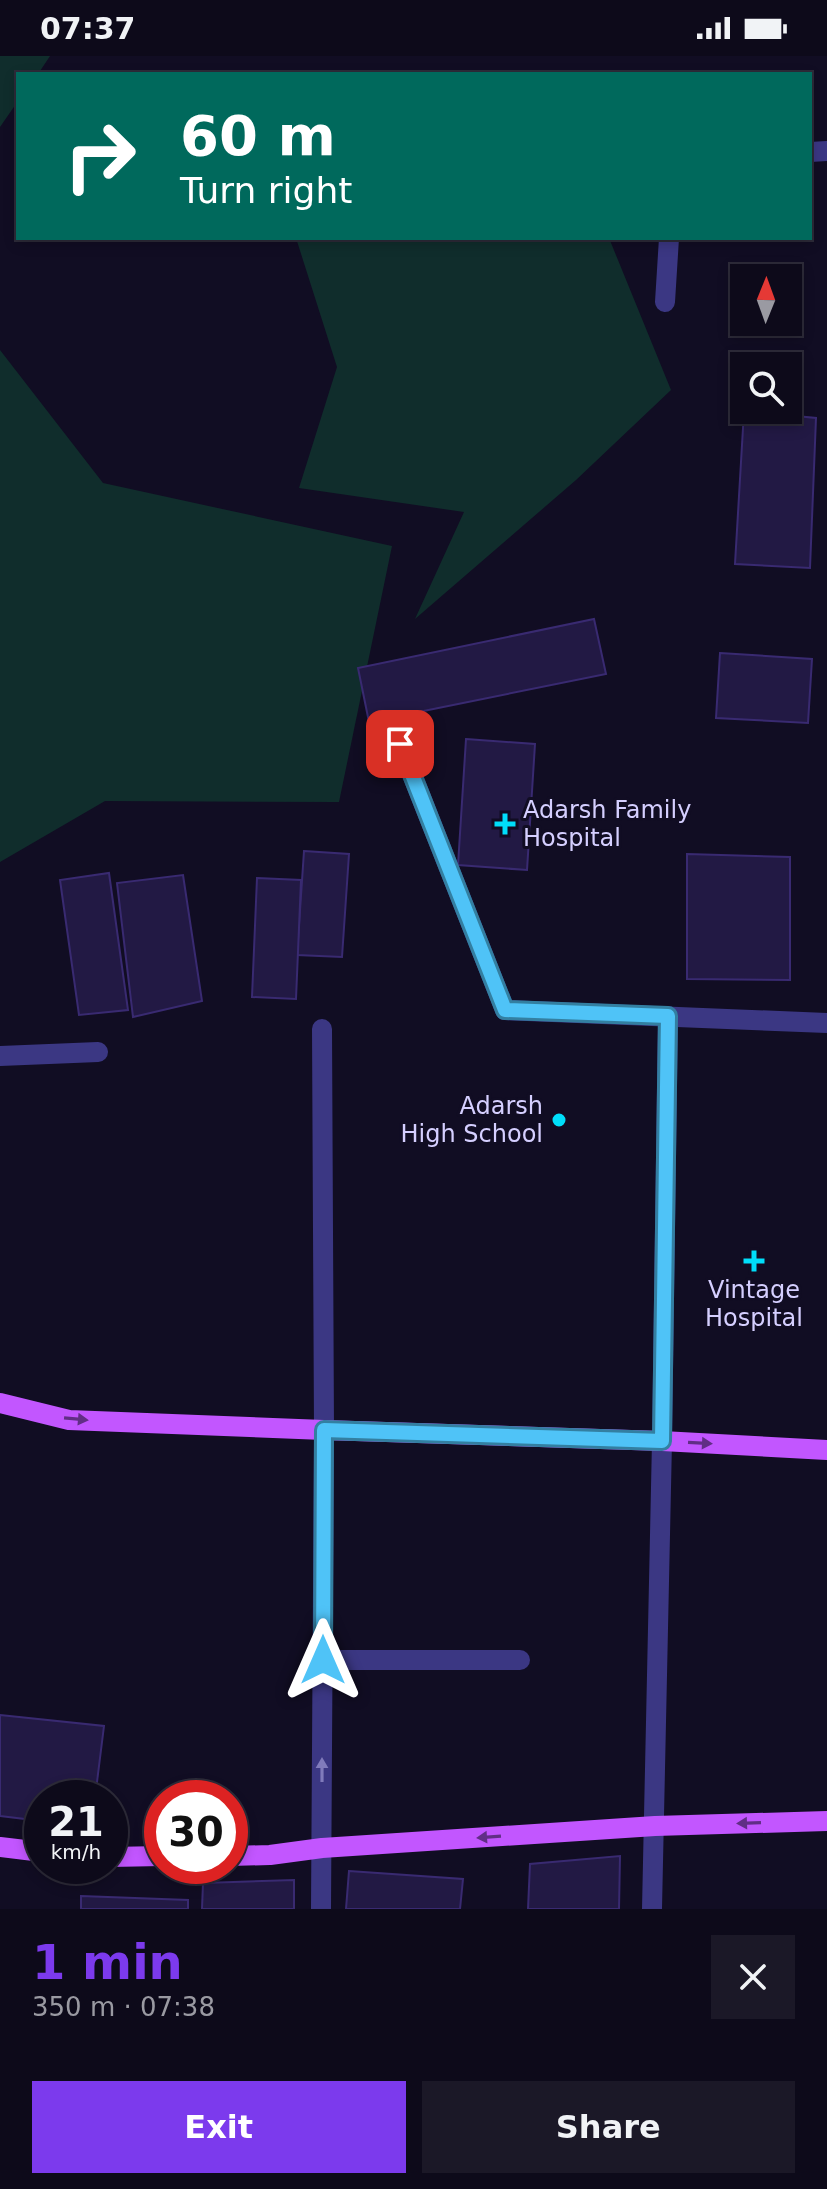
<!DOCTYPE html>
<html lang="en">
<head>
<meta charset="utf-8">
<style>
	body { margin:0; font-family:"DejaVu Sans",sans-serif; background:#1b1827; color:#f1f3f6; height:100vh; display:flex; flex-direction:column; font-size:30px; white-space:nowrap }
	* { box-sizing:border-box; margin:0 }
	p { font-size:26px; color:#9a9aa2 }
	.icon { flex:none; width:44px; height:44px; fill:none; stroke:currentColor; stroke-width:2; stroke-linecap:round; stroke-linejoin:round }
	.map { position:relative; height:1853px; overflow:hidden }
	.drawer { display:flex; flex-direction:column; background:#0d0a1a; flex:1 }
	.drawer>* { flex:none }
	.hud { position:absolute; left:16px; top:16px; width:796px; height:168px; border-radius:0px; box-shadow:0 4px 12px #0003,0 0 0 2px #2d2b39; background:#00695c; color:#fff; overflow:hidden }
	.needle { width:52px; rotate:1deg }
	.tools { position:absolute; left:730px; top:208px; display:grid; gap:16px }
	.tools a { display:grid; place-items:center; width:72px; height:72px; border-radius:0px; background:#0d0a1a; box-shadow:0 4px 12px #0003,0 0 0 2px #2d2b39; font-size:40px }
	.speed { position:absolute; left:24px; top:1724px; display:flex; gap:16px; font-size:40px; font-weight:700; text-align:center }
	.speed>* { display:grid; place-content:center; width:104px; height:104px; border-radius:50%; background:#0d0a1a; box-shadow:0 4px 12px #0003,0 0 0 2px #2d2b39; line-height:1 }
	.speed small { font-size:20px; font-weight:400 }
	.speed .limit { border:12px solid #d22; background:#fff; color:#111 }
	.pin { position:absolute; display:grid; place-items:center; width:68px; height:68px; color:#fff; margin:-34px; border-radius:16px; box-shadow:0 4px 12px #0006 }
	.me { position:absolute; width:88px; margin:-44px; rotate:0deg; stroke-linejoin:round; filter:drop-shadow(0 0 6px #0008) }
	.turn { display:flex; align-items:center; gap:28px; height:168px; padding:0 32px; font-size:36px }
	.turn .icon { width:104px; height:104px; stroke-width:2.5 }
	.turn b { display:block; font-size:56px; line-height:68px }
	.round { display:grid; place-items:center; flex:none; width:84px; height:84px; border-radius:0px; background:#1b1827 }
	.overview { display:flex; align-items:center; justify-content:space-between; height:136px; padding:0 32px }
	h1 { font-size:48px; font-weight:800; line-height:60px; color:#7c3aed }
	.button { display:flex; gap:16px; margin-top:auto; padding:16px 32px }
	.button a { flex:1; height:92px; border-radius:0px; background:#7c3aed; color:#fff; font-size:32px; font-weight:800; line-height:92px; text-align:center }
	.button a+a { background:#1b1827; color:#f1f3f6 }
	.status { display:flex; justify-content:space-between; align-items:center; height:56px; padding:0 40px; background:#0d0a1a; direction:ltr }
	.status svg { height:22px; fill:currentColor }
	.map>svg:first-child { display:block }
	.green { fill:#102d2c }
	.building { fill:#221944; stroke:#392a71; stroke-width:2 }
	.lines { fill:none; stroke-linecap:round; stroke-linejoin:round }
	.minor { stroke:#3b3783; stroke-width:20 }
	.major { stroke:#c256ff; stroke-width:20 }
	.oneway { fill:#612e86 }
	.oneway2 { fill:#807bbb }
	.route-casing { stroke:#337fa1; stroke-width:20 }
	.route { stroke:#4fc3f7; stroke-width:14 }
	.poi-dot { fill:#00defa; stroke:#110d23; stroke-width:3 }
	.labels { text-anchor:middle; stroke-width:6; stroke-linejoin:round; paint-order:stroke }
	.poi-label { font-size:24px; fill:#d5cfff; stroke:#110d23; text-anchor:start }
</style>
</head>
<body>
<div class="status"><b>07:37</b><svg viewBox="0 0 49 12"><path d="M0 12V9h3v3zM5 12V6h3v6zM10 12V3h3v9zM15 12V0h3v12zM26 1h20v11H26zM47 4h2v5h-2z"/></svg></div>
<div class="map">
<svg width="827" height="1853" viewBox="0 0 827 1853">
	<rect width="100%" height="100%" fill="#110d23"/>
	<g class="green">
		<polygon points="0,0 50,0 38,18 18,18 18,45 0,71"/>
		<polygon points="296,182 609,182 671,334 576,424 415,563 464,456 299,432 337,311"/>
		<polygon points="0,294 103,427 392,490 339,746 105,745 0,806"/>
	</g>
	<g class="building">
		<polygon points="744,355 816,362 810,512 735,508"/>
		<polygon points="594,563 606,618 369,666 358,612"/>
		<polygon points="720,597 812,603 808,667 716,662"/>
		<polygon points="466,683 535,688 527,814 458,809"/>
		<polygon points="304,795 349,798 342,901 297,899"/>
		<polygon points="687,798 790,801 790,924 687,923"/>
		<polygon points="109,817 128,954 79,959 60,824"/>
		<polygon points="183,819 202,945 133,961 117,827"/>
		<polygon points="257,822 301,824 296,943 252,941"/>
		<polygon points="0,1659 104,1670 95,1742 42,1742 42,1765 0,1760"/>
		<polygon points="620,1800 619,1853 528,1853 530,1808"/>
		<polygon points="349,1815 463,1823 460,1853 346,1853"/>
		<polygon points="294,1824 294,1853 202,1853 203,1827"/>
		<polygon points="81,1840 188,1844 188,1853 81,1853"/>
	</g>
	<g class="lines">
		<g class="minor">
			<polyline points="810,96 827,95"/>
			<polyline points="665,246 669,182"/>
			<polyline points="400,688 505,954 827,967"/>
			<polyline points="0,1000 98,996"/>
			<polyline points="323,1604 520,1604"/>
			<polyline points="321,1853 324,1374 322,973"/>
			<polyline points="652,1853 662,1385 668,960"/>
		</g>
		<g class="major">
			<polyline points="0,1347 69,1364 324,1374 662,1385 827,1394"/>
			<polyline points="0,1791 42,1796"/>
			<polyline points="230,1800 270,1799 322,1792 655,1770 827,1765"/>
			<polyline points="110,1801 162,1800"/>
		</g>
	</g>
	<defs><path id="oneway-solid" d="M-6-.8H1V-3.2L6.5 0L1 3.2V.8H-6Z" transform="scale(2)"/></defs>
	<g class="oneway">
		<use href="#oneway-solid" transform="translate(76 1363) rotate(5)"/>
		<use href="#oneway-solid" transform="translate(700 1387) rotate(3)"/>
		<use href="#oneway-solid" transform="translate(749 1767) rotate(178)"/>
		<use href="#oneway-solid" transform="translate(489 1781) rotate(176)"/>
	</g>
	<use class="oneway2" href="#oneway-solid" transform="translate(322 1714) rotate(-90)"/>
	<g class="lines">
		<defs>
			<polyline id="route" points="323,1604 324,1374 662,1385 668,960 505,954 400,688"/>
		</defs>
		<use href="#route" class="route-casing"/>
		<use href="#route" class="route"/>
	</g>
	<g class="poi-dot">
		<path d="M501 756h8v8h8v8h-8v8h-8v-8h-8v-8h8z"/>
		<circle cx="559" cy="1064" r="8"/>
		<path d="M750 1193h8v8h8v8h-8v8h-8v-8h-8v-8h8z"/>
	</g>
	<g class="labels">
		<g class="poi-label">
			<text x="523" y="762">Adarsh Family<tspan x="523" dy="28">Hospital</tspan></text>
			<text x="543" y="1058" text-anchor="end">Adarsh<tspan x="543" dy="28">High School</tspan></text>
			<text x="754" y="1242" text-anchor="middle">Vintage<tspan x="754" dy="28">Hospital</tspan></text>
		</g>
	</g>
</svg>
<div class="tools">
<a><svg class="needle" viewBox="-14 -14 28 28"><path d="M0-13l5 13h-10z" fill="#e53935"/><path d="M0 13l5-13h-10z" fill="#9a9aa2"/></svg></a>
<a><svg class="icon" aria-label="search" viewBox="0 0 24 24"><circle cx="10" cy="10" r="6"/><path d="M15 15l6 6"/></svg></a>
</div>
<div class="speed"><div>21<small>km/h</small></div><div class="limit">30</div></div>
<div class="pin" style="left:400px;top:688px;background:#d93025"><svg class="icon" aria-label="arrive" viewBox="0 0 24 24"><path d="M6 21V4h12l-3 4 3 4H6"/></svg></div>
<svg class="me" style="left:323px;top:1604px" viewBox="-20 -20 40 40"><path d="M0-17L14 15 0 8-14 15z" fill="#4fc3f7" stroke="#fff" stroke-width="4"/></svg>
<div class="hud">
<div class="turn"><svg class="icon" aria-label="right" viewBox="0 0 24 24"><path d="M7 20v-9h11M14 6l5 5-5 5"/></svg><div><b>60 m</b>Turn right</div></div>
</div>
</div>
<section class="drawer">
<div class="overview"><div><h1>1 min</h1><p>350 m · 07:38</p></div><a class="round"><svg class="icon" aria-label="close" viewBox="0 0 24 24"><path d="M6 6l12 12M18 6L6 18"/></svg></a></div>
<div class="button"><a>Exit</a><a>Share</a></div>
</section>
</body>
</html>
